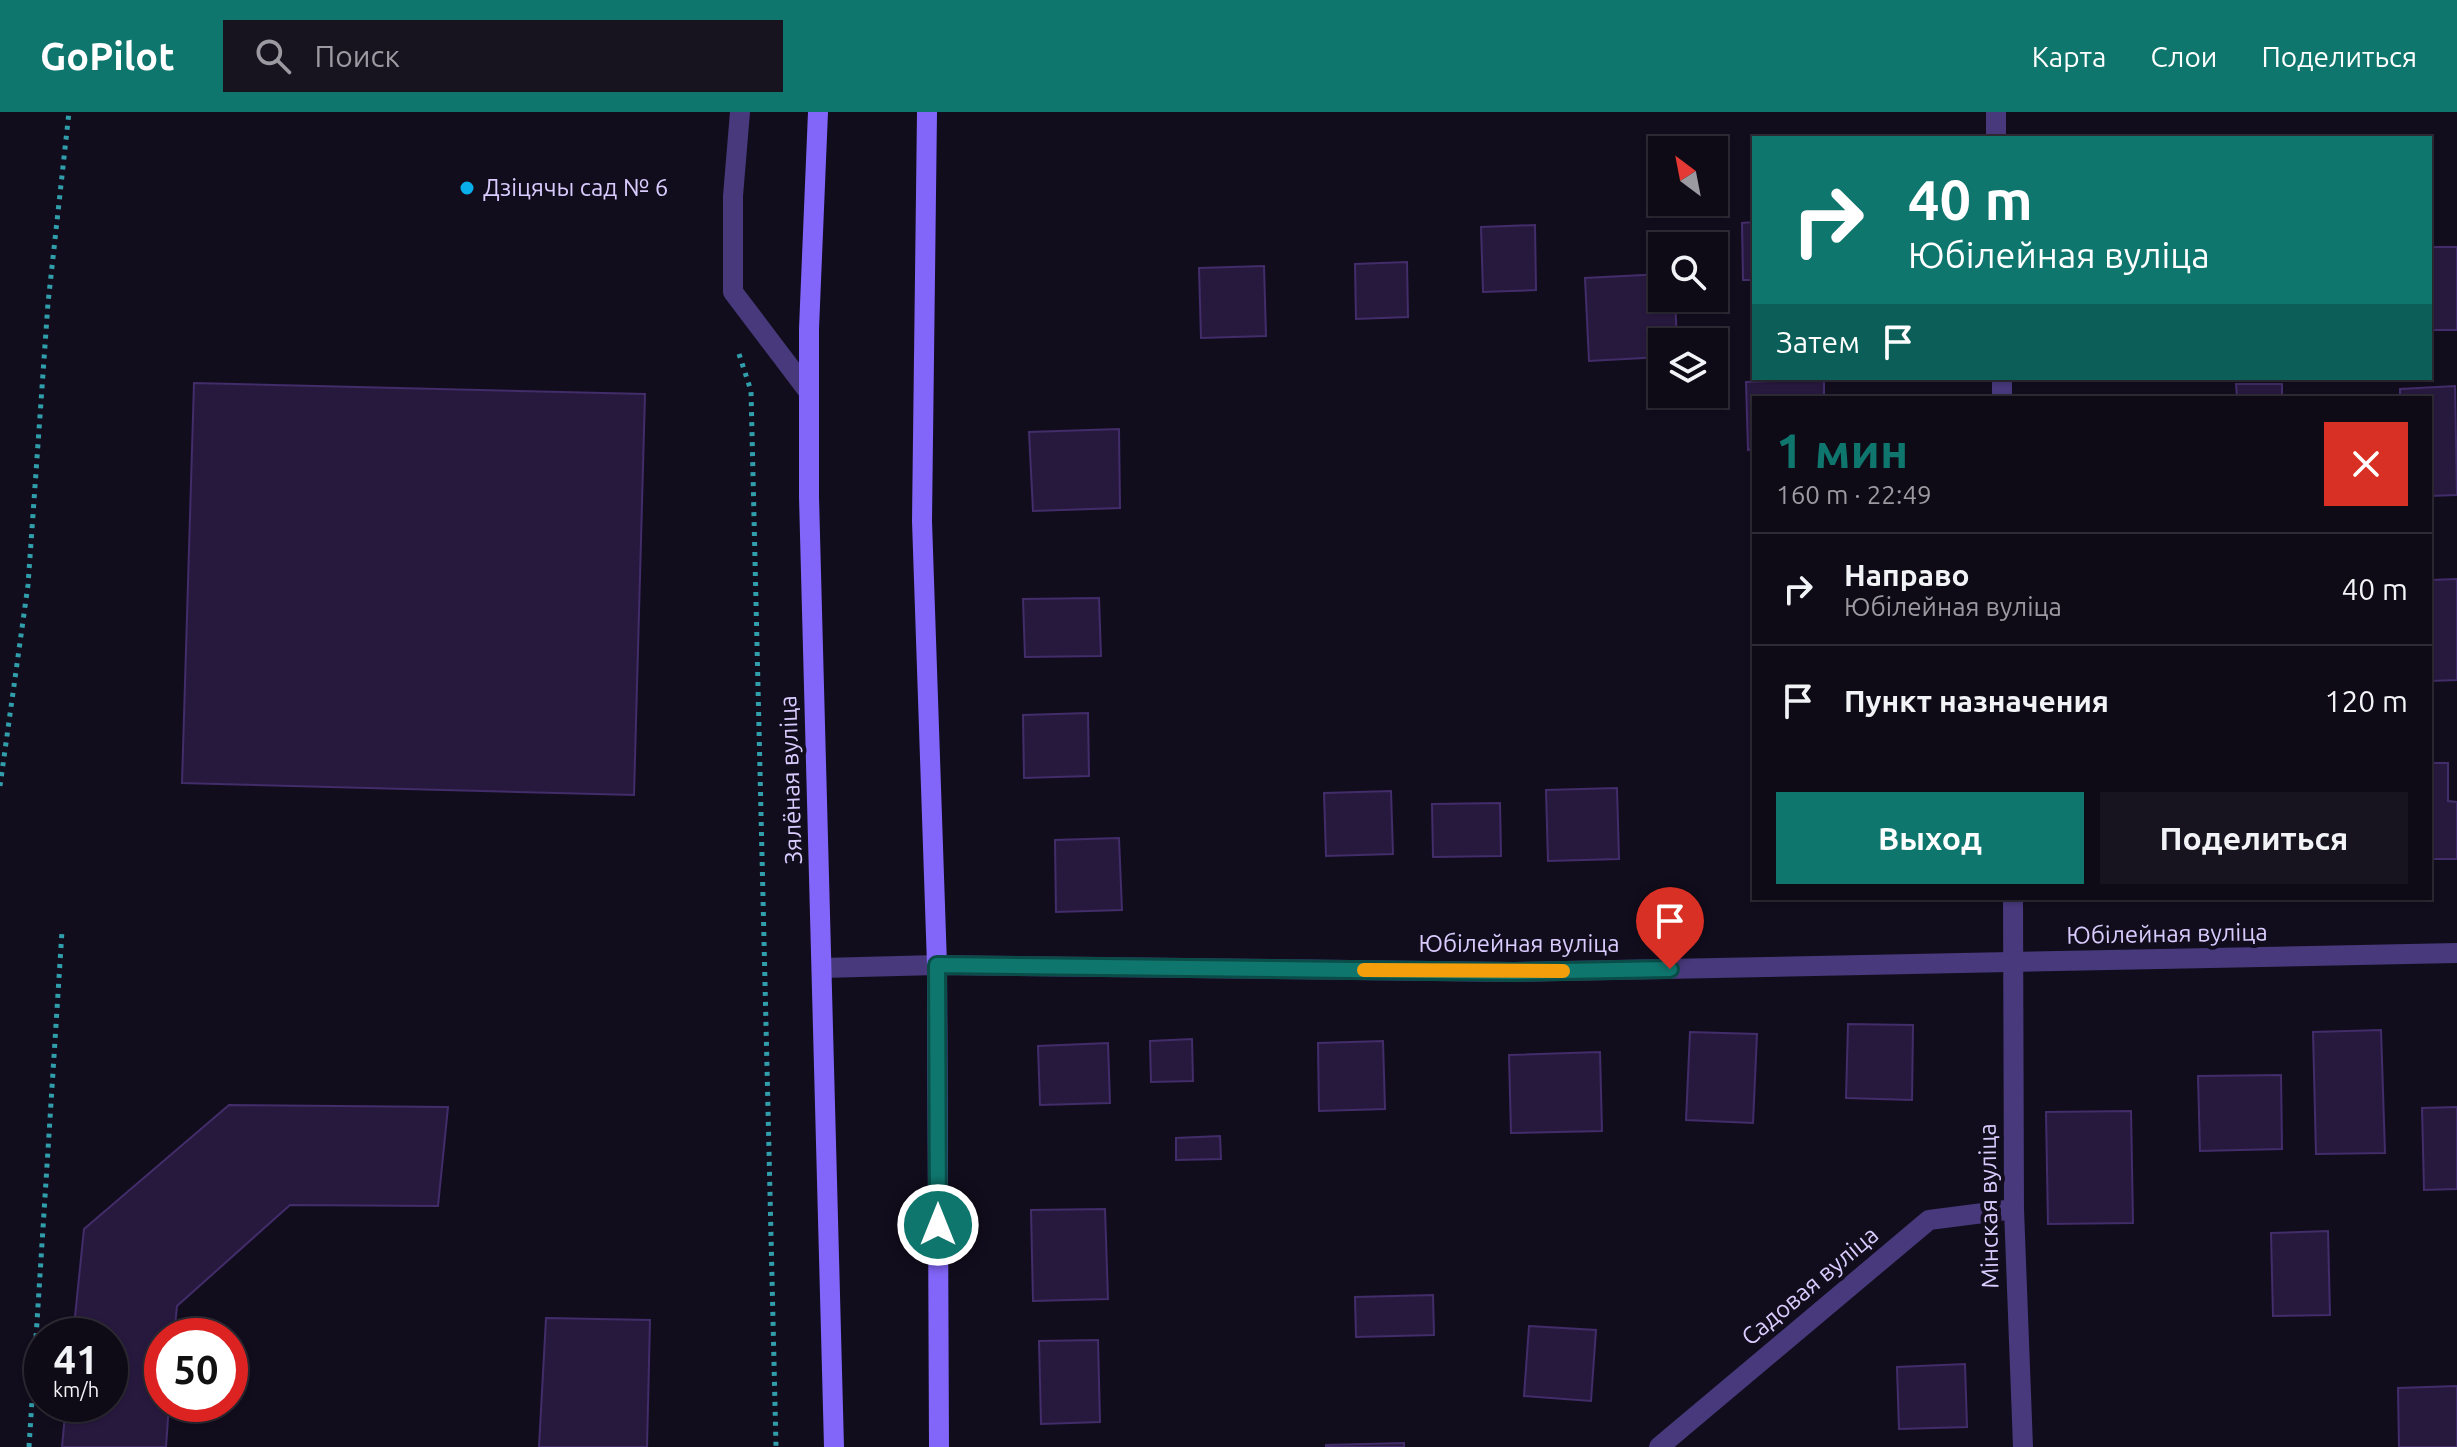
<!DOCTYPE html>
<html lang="ru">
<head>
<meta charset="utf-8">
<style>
	body { margin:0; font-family:Ubuntu,sans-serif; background:#17131f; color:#f1f3f6; height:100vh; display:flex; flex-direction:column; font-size:30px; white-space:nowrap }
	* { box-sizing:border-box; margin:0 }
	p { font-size:26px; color:#9b9aa1 }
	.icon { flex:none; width:44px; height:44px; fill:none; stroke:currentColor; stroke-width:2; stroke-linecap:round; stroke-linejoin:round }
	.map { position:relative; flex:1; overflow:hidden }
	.details { position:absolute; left:1752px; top:284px; width:680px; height:504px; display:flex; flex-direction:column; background:#0e0a16; border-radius:0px; box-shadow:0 2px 6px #0004,0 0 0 2px #2e2b35 }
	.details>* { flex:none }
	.top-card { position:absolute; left:1752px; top:24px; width:680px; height:244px; border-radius:0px; box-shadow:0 2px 6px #0004,0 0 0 2px #2e2b35; background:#0f766e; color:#fff; overflow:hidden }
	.needle { width:52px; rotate:328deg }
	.fabs { position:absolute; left:1648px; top:24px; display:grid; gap:16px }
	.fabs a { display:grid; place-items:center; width:80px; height:80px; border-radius:0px; background:#0e0a16; box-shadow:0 2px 6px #0004,0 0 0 2px #2e2b35; font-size:40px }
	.speed { position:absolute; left:24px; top:1206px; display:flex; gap:16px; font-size:40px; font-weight:700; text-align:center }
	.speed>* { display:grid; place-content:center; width:104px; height:104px; border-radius:50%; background:#0e0a16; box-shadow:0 2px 6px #0004,0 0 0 2px #2e2b35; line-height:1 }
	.speed small { font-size:20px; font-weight:400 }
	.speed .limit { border:12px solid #d22; background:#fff; color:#111 }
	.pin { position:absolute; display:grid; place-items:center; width:68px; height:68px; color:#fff; margin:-82px -34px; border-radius:50% 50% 50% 0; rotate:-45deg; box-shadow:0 0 8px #0007 }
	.pin .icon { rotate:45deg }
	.me { position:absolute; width:88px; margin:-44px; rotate:0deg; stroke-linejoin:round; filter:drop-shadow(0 0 6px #0008) }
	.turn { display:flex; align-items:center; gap:28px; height:168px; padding:0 24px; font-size:36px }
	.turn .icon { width:104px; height:104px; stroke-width:2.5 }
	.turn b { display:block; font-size:56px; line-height:68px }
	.then { display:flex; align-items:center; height:76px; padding:0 24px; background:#0003; gap:16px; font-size:30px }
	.round { display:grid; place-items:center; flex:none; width:84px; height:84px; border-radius:0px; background:#17131f }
	.summary { display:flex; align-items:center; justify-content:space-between; height:136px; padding:0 24px }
	h1 { font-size:48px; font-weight:600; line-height:60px; color:#0f766e }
	.button { display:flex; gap:16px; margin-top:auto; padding:16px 24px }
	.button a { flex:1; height:92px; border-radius:0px; background:#0f766e; color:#fff; font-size:32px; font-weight:600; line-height:92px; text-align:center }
	.button a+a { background:#17131f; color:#f1f3f6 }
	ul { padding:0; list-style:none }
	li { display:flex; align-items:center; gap:24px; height:112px; padding:0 24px; border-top:2px solid #2e2b35 }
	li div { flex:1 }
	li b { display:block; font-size:30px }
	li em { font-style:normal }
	header { display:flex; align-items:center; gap:48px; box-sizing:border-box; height:112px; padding:0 40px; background:#0f766e; color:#fff }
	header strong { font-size:38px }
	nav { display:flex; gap:44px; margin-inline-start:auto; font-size:28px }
	.search { width:560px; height:72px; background:#17131f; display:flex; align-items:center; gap:20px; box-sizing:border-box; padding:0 28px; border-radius:0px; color:#9b9aa1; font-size:30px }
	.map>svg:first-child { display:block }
	.building { fill:#27193e; stroke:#422c69; stroke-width:2 }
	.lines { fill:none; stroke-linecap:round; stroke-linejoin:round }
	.path { stroke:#319eab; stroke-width:5; stroke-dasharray:4 6; stroke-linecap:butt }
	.lane { stroke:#47397b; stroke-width:20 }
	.street { stroke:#47397b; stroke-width:20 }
	.secondary { stroke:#8266f9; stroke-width:20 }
	.route-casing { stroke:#0a4d48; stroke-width:20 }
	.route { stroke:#0f766e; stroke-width:14 }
	.slow { stroke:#f59e0b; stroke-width:14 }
	.poi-dot { fill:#09afeb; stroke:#120d1d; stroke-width:3 }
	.labels { text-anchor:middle; stroke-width:8; stroke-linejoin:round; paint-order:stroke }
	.poi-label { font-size:24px; fill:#d9cbfd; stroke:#120d1d; text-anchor:start }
	.street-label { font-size:24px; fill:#d9cbfd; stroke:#120d1d }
</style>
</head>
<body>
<header>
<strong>GoPilot</strong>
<div class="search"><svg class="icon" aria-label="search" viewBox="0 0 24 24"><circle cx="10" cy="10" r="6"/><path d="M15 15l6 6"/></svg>Поиск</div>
<nav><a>Карта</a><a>Слои</a><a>Поделиться</a></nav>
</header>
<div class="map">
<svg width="2457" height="1335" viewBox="0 0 2457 1335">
	<rect width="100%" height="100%" fill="#120d1d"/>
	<g class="building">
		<polygon points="1754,110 1754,168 1743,168 1742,111"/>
		<polygon points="1535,113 1536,178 1483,180 1481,115"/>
		<rect x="2430" y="135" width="27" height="83"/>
		<polygon points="1407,150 1408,205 1356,207 1355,152"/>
		<polygon points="1264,154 1266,224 1201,226 1199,156"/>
		<polygon points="1662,162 1662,186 1675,186 1677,230 1662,230 1662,245 1589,249 1585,166"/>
		<polygon points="1824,267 1824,286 1754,286 1754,337 1748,338 1746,270"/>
		<polygon points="194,271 645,282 634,683 182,671"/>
		<polygon points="2236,272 2282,272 2282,286 2237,286"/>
		<polygon points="2455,274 2457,383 2430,384 2430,286 2400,286 2400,277"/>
		<polygon points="1119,317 1120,396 1033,399 1029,320"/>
		<polygon points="2457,467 2457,568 2430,569 2430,468"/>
		<polygon points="1099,486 1101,544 1025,545 1023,487"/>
		<polygon points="1088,601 1089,664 1024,666 1023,603"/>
		<polygon points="2430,651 2448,651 2448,689 2457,690 2457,747 2430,747"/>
		<polygon points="1617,676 1619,747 1548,749 1546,678"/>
		<polygon points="1391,679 1393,742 1326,744 1324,681"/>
		<polygon points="1500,691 1501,744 1433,745 1432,692"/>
		<polygon points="1751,715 1754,715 1754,778 1753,778"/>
		<polygon points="1119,726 1122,798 1056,800 1055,728"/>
		<polygon points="1848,912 1913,913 1912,988 1846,986"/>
		<polygon points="2381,918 2385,1041 2316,1042 2313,920"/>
		<polygon points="1690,920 1757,922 1753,1011 1686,1008"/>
		<polygon points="1192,927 1193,969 1151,970 1150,929"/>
		<polygon points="1383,929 1385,997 1319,999 1318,931"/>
		<polygon points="1108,931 1110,991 1040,993 1038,934"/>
		<polygon points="1600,940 1602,1019 1511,1021 1509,943"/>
		<polygon points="2281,963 2282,1037 2200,1039 2198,964"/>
		<polygon points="229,993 448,995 438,1094 290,1093 177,1194 174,1224 162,1224 162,1292 169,1292 166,1335 62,1335 66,1292 110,1292 110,1224 73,1224 84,1117"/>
		<polygon points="2457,995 2457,1077 2424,1078 2422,996"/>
		<polygon points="2131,999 2133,1111 2048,1112 2046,1000"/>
		<polygon points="1220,1024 1221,1047 1176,1048 1176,1026"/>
		<polygon points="1105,1097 1108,1187 1033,1189 1031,1098"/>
		<polygon points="2328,1119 2330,1203 2273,1204 2271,1121"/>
		<polygon points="1433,1183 1434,1223 1356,1225 1355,1185"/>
		<polygon points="546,1206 650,1208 647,1335 539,1335"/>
		<polygon points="1529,1214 1596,1218 1591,1289 1524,1284"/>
		<polygon points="1098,1228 1100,1310 1041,1312 1039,1229"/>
		<polygon points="1965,1252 1967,1315 1899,1317 1897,1255"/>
		<polygon points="2457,1274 2457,1335 2399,1335 2398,1276"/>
		<polygon points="1404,1331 1404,1335 1326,1335 1326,1333"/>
	</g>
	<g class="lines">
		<g class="path">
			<polyline points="739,242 751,279 776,1335"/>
			<polyline points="0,674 28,473 48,191 69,0"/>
			<polyline points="29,1335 62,819"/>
		</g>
		<polyline class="lane" points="740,0 733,84 733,180 808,279"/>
		<g class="street">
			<polyline points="1996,0 1996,26"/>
			<polyline points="2002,266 2002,286"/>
			<polyline points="2013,786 2014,1097 2023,1335"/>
			<polyline points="822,856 937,853 1514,860 2457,841"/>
			<polyline points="1659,1335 1929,1108 2014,1097"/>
		</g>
		<g class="secondary">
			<polyline points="818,0 809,217 809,385 834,1335"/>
			<polyline points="927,0 922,409 937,853 939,1335"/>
		</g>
	</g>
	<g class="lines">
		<defs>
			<polyline id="route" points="938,1113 937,853 1514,860 1670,857"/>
		</defs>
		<use href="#route" class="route-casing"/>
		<use href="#route" class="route"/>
		<polyline class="slow" points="1364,858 1563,859"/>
	</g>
	<circle class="poi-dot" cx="467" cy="76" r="8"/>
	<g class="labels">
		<g class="poi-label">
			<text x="483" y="84">Дзіцячы сад № 6</text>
		</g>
		<g class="street-label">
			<text transform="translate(791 668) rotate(-92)" y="8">Зялёная вуліца</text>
			<text transform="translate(2167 822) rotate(-1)" y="8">Юбілейная вуліца</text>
			<text x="1519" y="840">Юбілейная вуліца</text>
			<text transform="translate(1989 1094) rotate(-91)" y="8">Мінская вуліца</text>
			<text transform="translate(1810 1174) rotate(-40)" y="8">Садовая вуліца</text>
		</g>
	</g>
</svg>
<div class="fabs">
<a><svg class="needle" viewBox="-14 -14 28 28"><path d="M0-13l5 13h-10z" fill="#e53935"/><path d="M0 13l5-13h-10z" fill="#9b9aa1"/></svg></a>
<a><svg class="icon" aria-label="search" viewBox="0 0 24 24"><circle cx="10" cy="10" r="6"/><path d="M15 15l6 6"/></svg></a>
<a><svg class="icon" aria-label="layers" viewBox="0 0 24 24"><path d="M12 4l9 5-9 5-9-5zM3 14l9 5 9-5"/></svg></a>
</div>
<div class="speed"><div>41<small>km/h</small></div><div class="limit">50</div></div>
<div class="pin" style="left:1670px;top:857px;background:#d93025"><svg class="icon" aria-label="arrive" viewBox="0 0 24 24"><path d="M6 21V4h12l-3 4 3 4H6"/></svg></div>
<svg class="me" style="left:938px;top:1113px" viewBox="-20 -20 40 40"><circle r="17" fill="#0f766e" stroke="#fff" stroke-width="3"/><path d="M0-11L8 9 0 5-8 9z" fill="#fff"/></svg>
<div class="top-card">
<div class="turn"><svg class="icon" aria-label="right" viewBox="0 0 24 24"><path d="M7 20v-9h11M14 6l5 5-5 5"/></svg><div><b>40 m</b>Юбілейная вуліца</div></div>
<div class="then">Затем<svg class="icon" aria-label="arrive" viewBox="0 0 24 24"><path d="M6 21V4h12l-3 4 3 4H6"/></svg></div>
</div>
<section class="details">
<div class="summary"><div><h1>1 мин</h1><p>160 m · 22:49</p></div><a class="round" style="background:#d93025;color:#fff"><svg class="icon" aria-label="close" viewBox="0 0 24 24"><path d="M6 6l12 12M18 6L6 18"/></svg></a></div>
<ul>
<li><svg class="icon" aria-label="right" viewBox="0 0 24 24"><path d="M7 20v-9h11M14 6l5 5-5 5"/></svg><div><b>Направо</b><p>Юбілейная вуліца</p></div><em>40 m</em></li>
<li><svg class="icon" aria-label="arrive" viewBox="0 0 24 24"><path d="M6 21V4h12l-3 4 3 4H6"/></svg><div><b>Пункт назначения</b></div><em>120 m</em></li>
</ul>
<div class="button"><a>Выход</a><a>Поделиться</a></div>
</section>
</div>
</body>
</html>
